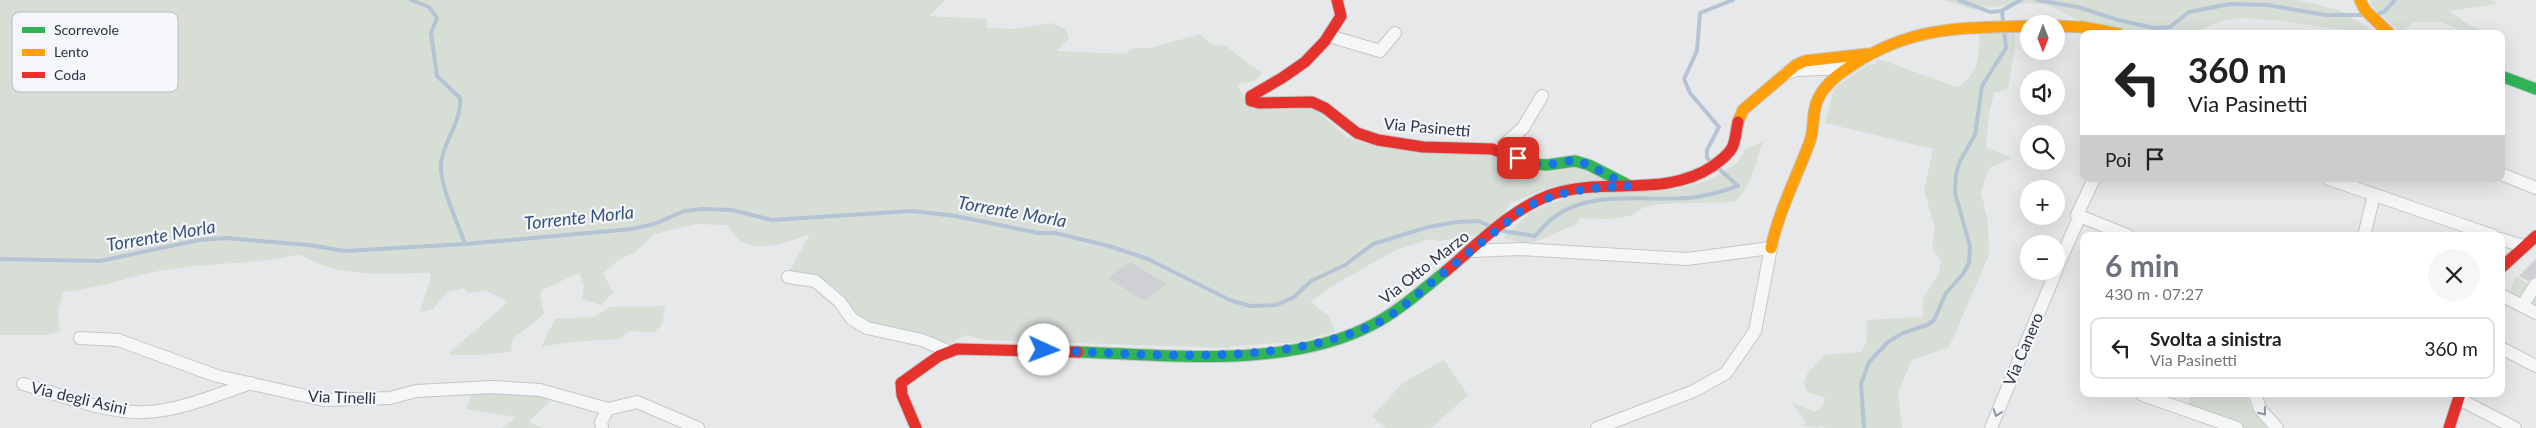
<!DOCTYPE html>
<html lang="it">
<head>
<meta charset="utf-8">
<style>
	body { margin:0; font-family:Lato,sans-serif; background:#f6f6f6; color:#202124; height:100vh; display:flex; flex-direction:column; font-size:19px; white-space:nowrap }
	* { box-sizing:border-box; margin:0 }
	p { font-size:16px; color:#757577 }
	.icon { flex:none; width:28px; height:28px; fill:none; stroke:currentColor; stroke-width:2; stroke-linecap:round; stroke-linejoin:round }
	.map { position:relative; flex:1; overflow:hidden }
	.sheet { position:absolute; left:2080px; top:232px; width:425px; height:165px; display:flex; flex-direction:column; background:#fff; border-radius:10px; box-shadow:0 5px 20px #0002 }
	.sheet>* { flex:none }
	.guide { position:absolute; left:2080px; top:30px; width:425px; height:152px; border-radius:10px; box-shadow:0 5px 20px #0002; background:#fff; color:#202124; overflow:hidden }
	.needle { width:32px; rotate:180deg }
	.fabs { position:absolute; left:2020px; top:15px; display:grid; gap:10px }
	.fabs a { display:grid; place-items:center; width:45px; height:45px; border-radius:50%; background:#fff; box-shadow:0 5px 20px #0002; font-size:25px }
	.pin { position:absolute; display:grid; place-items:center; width:42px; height:42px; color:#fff; margin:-21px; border-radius:10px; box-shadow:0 2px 8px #0006 }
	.me { position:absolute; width:55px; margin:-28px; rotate:92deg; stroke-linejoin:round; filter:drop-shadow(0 0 4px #0008) }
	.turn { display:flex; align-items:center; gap:18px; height:105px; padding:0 25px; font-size:22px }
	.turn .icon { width:65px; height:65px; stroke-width:2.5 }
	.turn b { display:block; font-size:35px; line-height:42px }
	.then { display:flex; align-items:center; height:48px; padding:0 25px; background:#0003; gap:10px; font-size:19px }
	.round { display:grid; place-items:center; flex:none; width:52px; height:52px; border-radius:26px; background:#f6f6f6 }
	.head { display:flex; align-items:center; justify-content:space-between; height:85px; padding:0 25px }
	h1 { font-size:30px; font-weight:700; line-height:38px; color:#6c737f }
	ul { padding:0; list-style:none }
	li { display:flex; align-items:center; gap:15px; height:62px; margin:0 10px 8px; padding:0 15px; border:2px solid #e0e0e0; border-radius:10px }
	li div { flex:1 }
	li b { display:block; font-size:19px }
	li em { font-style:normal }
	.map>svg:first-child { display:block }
	.green { fill:#d6ded6 }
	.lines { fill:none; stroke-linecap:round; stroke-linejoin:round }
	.stream { stroke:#b4c4d5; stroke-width:4 }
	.building { fill:#ced0d3 }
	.street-casing { stroke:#c4c6c8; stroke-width:14 }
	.fast-casing { stroke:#c4c6c8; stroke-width:13 }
	.slow-casing { stroke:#c4c6c8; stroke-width:13 }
	.jam-casing { stroke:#c4c6c8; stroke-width:13 }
	.street { stroke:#f5f6f7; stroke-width:12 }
	.fast { stroke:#30b455; stroke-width:11 }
	.slow { stroke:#ff9f0a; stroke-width:11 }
	.jam { stroke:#e5322d; stroke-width:11 }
	.oneway { stroke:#90959e }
	.route { stroke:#1a73e8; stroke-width:9; stroke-dasharray:0 16.2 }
	.labels { text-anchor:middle; stroke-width:4.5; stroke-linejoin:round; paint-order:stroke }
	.street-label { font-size:16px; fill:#2b3445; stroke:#f4f6f9 }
	.water-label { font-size:18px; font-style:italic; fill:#34527a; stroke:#f4f6f9 }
	.key { fill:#f4f6f9; stroke:#b8bcc3; stroke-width:1 }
	.key-label { font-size:14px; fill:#2b3445 }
</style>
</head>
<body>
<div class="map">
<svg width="2536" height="428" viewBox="0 0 2536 428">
	<rect width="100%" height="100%" fill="#e6e8ea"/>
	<g class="green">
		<path d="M0 0H945L929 16 987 19V28L1017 29 1051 23 1065 29 1069 38 1056 51 1126 54 1133 48H1151L1200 34 1211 44 1227 47 1262 73 1255 81 1237 84 1247 105 1308 107 1318 112 1347 137 1366 144 1481 150 1544 173 1575 167 1614 183 1592 182 1548 188 1511 203 1492 229 1474 235 1440 241 1431 239 1396 250 1337 283 1310 302 1330 317 1335 332 1298 342 1231 346 1229 348 985 340 966 335 951 343 858 320C841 284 827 276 788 273L810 234C789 241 760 254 740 240 735 237 731 230 727 225L696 224 654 234 634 253 620 259 603 273 613 293 601 305 582 299 584 285 579 273 542 290 540 296 544 313 535 322 513 338 511 352 476 355H450L452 350 508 302 485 290 468 293 464 288 447 292 433 309 420 312 430 281V273C387 273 337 279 300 254 257 265 214 262 171 269 134 274 100 289 63 292L58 313 60 331 46 335H0Z"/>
		<polygon points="1942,0 2298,0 2339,10 2375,32 2362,33 2284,21 2241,18 2225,20 2191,33 2141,34 2124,32 2076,19 2046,4 2030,3 1973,9"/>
		<polygon points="2371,0 2492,0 2497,4 2449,11 2469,25 2493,34 2470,34 2441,22 2413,22 2405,30 2413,34 2402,34 2370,4"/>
		<path d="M1979 32H2015V46L2008 89 1994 93 1989 113 1986 147 2012 158 1989 168 1981 192 1988 222 1989 255 1949 347 1912 360 1898 392 1902 428H1825L1821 425 1818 428 1801 426 1806 422 1791 402 1815 412 1823 406 1825 398 1807 392 1804 383 1807 374 1825 355 1861 352 1867 341V320L1923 317V298L1938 276 1941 261 1932 248 1935 229 1924 190 1933 149 1825 123 1834 88 1867 65 1877 64 1875 62 1879 59 1957 87C1979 76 1980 54 1979 32Z"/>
		<path d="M1764 141C1754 162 1753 187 1734 202L1657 204 1643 208 1631 216 1605 219 1580 218 1576 225C1545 234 1540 250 1503 238L1532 211 1572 196 1617 191 1678 189 1710 180 1738 162 1746 149Z"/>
		<polygon points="2515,277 2536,286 2536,309 2509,296"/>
		<polygon points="665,306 662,325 654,332 629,331 620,339 569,342 541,347 555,319 593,317 610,307"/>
		<polygon points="1444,360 1468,395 1431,428 1386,428 1372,416 1404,382"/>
		<polygon points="474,390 534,393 551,400 528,422 543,428 502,428 516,417 466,409"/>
		<path d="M2191 394H2249C2246 409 2260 418 2271 428H2240L2187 408Z"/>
	</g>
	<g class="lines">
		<g class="stream">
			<path d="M411 0 429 7 437 18 431 33 437 76 460 98C462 122 444 139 441 163 439 185 458 223 465 244"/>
			<polyline points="1959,0 1990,12 2001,11 2021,0"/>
			<polyline points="2037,0 2078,7 2118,20 2154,28 2170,27 2189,12 2230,4 2267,5 2326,15 2365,15"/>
			<polyline points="2374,15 2384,12 2395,0"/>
			<path d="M1503 231 1535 236C1541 230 1547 222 1554 217 1591 190 1644 201 1686 198 1704 197 1721 192 1738 186L1707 158V150L1719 127 1690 93 1684 79 1697 51 1700 13 1733 0"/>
			<polyline points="0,259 100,261 199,240 225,238 309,245 345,251 465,244 632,229 654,224 684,211 703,209 732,210 772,220 912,211 956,216 1038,233 1055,233 1109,246 1148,259 1230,300 1250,306 1276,305 1294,297 1311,281 1345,265 1373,244 1428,227 1457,222 1479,221 1494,228"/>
			<polyline points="1864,428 1861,384 1869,362 1888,342 1903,333 1927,325 1934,320 1946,293 1963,274 1969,263 1970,246 1955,193 1956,174 1960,161 1975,135 1982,86 2006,48 2002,11"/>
		</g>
	</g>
	<g class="building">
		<polygon points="2536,259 2536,276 2528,281 2519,276"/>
		<polygon points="1130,262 1167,284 1144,301 1108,278"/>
	</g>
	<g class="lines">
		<defs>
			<g id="street">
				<polyline points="1329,36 1380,51 1395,33"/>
				<polyline points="1785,74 1796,70 1847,68"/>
				<polyline points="1498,150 1523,128 1542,96"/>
				<polyline points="2501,174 2536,188"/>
				<polyline points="2329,179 2494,236"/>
				<polyline points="2077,215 2129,236"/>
				<polyline points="2364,236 2374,195"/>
				<polyline points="2501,239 2523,246"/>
				<polyline points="1471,251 1520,249 1687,259 1771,248 1755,331 1726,373 1694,391 1597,428"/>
				<polyline points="2056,270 2078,220 2077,215 2094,179"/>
				<polyline points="788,277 815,281 839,301 852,319 867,328 922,340 948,351"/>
				<polyline points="2501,295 2536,313"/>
				<polyline points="2522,306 2536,284"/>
				<polyline points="80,338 118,340 217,376 324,400 390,398 416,391 492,387 540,390 608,409"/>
				<polyline points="2501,348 2536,366"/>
				<path d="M23 384C62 395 106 414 147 412 183 410 218 394 251 383"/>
				<polyline points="2255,394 2260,409 2277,428"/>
				<polyline points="2143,395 2237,428"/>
				<polyline points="2459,399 2515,428"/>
				<polyline points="608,409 637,402 698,428"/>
				<polyline points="602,428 601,422 608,409"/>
				<polyline points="1991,428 2056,271"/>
			</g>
			<g id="fast">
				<polyline points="2501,76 2536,89"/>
				<polyline points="1515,157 1532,164 1547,165 1575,161 1589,165 1628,185"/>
				<path d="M1078 352C1170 355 1288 369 1372 325 1399 311 1422 290 1446 271"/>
			</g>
			<g id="slow">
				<polyline points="2360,0 2365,10 2390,34"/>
				<polyline points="2056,26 2082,27 2119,34"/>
				<polyline points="1738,122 1743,110 1796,65 1805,61 1867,54"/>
				<path d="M1771 248C1779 210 1797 177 1810 141 1815 127 1811 111 1819 97 1827 82 1840 73 1854 64 1913 26 1962 28 2029 26"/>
			</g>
			<g id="jam">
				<polyline points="1337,0 1341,16 1325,41 1305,62 1282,78 1251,96 1251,101 1259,103 1312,102 1325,108 1357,133 1378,140 1423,147 1492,149 1515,157"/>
				<polyline points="2501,268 2536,236"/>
				<path d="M1446 271C1478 244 1510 210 1550 195 1603 176 1664 199 1713 166 1720 161 1728 155 1732 148 1736 140 1736 130 1738 122"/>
				<polyline points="916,428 902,395 901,383 939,356 957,349 1078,352"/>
				<polyline points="2449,428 2460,394"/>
			</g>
		</defs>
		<use href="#street" class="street-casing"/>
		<use href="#fast" class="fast-casing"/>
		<use href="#slow" class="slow-casing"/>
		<use href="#jam" class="jam-casing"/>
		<use href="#street" class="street"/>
		<use href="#fast" class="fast"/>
		<use href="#slow" class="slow"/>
		<use href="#jam" class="jam"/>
	</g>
	<defs><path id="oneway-chevron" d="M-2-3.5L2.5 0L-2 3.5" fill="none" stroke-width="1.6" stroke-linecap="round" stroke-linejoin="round" transform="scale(1.25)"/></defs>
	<g class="oneway">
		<use href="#oneway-chevron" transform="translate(2263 412) rotate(52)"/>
		<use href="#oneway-chevron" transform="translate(1997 413) rotate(110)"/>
	</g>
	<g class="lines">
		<path class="route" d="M1044 350C1148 354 1288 369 1383 320 1400 310 1416 296 1431 283 1461 259 1492 234 1522 210 1556 190 1590 188 1628 186L1589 165 1574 160 1547 165 1532 164 1518 158"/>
	</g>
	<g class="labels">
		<g class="street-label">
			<text transform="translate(1427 127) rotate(5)" y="6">Via Pasinetti</text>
			<text transform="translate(1424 267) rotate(-38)" y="6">Via Otto Marzo</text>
			<text transform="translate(2023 349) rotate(-67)" y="6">Via Canero</text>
			<text transform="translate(342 397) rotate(2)" y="6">Via Tinelli</text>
			<text transform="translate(79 398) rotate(13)" y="6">Via degli Asini</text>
		</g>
		<g class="water-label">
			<text transform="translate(1012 212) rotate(10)" y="6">Torrente Morla</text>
			<text transform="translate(579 218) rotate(-6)" y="6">Torrente Morla</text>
			<text transform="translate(161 236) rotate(-10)" y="6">Torrente Morla</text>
		</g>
	</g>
	<rect x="12" y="12" width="166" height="80" rx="8" class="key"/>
	<rect x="22" y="27" width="23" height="6" fill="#30b455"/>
	<rect x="22" y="49" width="23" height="7" fill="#ff9f0a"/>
	<rect x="22" y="72" width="23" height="6" fill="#e5322d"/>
	<g class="key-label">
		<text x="54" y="35">Scorrevole</text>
		<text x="54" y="57">Lento</text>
		<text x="54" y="80">Coda</text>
	</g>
</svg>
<div class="fabs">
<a><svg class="needle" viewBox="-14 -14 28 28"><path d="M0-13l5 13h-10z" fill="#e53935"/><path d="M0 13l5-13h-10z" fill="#757577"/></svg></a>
<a><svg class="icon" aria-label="sound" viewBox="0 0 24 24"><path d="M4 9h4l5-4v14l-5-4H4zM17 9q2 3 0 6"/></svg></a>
<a><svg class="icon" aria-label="search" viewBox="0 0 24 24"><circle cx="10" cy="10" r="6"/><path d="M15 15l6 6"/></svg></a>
<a>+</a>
<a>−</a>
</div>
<div class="pin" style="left:1518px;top:158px;background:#d93025"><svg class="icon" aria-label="arrive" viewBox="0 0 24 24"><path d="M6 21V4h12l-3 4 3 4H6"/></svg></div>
<svg class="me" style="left:1044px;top:350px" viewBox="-20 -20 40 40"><circle r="19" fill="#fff"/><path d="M0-13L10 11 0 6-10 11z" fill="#1a73e8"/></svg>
<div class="guide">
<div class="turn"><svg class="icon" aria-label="left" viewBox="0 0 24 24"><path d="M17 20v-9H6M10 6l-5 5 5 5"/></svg><div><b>360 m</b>Via Pasinetti</div></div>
<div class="then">Poi<svg class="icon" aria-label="arrive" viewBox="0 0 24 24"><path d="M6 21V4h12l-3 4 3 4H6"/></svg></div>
</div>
<section class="sheet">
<div class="head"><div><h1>6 min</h1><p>430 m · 07:27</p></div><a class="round"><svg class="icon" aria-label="close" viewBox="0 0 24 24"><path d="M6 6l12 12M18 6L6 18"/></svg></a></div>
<ul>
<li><svg class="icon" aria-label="left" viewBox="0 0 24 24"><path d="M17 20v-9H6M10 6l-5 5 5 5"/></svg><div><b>Svolta a sinistra</b><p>Via Pasinetti</p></div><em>360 m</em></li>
</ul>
</section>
</div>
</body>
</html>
